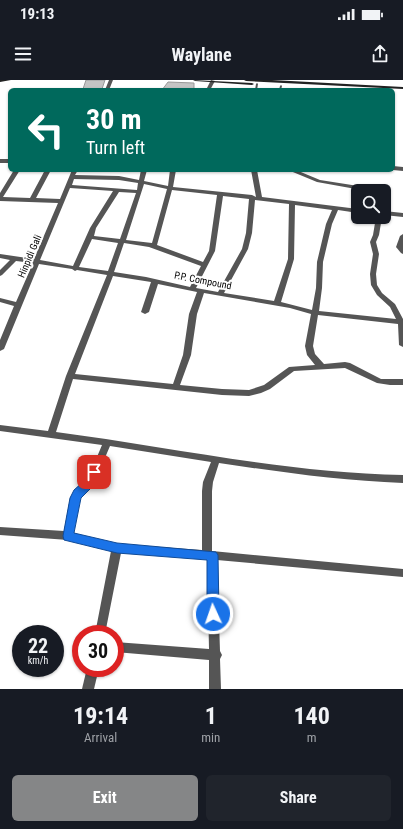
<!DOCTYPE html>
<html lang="en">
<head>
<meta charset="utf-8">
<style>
	body { margin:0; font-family:"Roboto Condensed",sans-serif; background:#20242c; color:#f1f3f6; height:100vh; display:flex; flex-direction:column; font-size:15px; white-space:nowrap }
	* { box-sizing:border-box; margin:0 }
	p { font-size:13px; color:#9ea1a6 }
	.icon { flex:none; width:22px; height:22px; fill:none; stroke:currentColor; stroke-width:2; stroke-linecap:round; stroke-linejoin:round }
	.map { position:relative; height:609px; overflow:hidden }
	.details { display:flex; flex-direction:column; background:#171b24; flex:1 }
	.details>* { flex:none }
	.banner { position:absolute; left:8px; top:8px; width:387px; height:84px; border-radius:6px; box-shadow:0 1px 3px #0004; background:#00695c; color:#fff; overflow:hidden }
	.buttons { position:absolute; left:351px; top:104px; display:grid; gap:8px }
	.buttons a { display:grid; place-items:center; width:40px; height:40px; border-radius:6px; background:#171b24; box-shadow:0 1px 3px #0004; font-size:20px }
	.speed { position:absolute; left:12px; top:545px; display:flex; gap:8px; font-size:20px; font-weight:700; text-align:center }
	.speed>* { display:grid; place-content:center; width:52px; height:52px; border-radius:50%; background:#171b24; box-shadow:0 1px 3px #0004; line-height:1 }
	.speed small { font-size:10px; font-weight:400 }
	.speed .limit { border:6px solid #d22; background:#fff; color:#111 }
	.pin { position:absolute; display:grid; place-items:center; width:34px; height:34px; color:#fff; margin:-17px; border-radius:8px; box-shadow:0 2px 6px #0006 }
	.me { position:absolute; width:44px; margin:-22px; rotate:357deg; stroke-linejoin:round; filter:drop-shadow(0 0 3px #0008) }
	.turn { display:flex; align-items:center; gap:14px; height:84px; padding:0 12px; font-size:18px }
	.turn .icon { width:52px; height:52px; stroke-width:2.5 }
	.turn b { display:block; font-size:28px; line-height:34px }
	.eta { display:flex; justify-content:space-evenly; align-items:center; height:68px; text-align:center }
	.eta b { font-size:24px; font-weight:700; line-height:28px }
	.button { display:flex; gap:8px; margin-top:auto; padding:8px 12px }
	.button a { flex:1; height:46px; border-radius:6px; background:#858687; color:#fff; font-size:16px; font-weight:700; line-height:46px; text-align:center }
	.button a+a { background:#20242c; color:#f1f3f6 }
	.status { display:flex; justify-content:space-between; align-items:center; height:28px; padding:0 20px; background:#171b24; direction:ltr }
	.status svg { height:11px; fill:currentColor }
	header { display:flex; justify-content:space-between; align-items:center; height:52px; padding:0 12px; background:#171b24; font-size:18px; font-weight:700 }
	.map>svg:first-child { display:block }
	.building { fill:#c4c4c4; stroke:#999 }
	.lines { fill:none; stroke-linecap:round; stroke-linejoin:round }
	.lane { fill:#555; fill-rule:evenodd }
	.street { fill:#555; fill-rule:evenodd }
	.secondary { fill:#222; fill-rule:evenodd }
	.route { fill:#1a73e8; stroke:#114b97 }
	.labels { text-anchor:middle; stroke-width:4; stroke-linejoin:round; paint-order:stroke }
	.street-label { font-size:10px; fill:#000; stroke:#fff }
</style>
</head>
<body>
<div class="status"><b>19:13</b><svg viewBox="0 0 49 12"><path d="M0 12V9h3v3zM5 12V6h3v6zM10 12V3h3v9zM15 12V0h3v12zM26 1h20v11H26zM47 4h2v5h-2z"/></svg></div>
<header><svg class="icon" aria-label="menu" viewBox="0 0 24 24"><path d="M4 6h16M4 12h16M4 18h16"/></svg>Waylane<svg class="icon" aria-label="share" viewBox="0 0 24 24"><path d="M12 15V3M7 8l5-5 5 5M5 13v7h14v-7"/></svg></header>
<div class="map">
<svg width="403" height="609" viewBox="0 0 403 609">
	<rect width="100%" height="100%" fill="#fff"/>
	<g class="building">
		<polygon points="86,0 105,0 102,9 83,9"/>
		<polygon points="168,2 194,3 194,10 162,10"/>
	</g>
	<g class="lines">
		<g class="lane">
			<polygon points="257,3 258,4 257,10 255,10 256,4"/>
			<polygon points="281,5 282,6 281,10 279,10 280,6"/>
		</g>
		<g class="street">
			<polygon points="109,0 113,0 109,10 105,10"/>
			<polygon points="211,0 215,1 210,10 206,10"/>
			<rect x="0" y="79" width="10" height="4"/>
			<polygon points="393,86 403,87 403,91 393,90"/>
			<path d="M14 90H20L3 117 30 118 45 90H51L36 118 60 119 72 90H78L75 95 119 96 139 100 141 90H147L144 101 168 106 170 90H176L173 107 252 115 256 117 251 90H257L262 117 358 129V133L338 130 332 144 323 182 322 208 319 231 396 239 390 227 377 215 371 205 370 194 373 174 370 162 373 155 376 137H382L379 155 376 162 379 174 376 194 377 205 382 213 395 224 403 239V267L399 265 398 244 318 235 313 266 315 274 324 284 345 282 350 283 381 299H403V305H390L377 303 345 288 294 291 270 309 261 313 249 316 222 315 73 299 56 352C171 367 287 393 403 395V403C341 401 280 392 219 383L213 402 212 411V471L403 489V497L217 480 220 571 222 575 220 579 221 609H209V580L115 572V562L209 569 207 479 121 473 105 554H95L111 471 68 460 0 455V447L64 451 70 418 75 410 89 396 102 365 0 351V345L48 351 66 296 107 195 77 190 75 191 72 189 39 184 4 269 0 271V260L14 226 0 222V218L16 222 33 183 16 181 2 195 0 196V190L10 180 0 178V174L34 179 58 123 0 121V113ZM74 99 119 100 138 103 137 110 72 105ZM144 104 167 109 152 163 126 160ZM70 108 113 111 90 148 73 186 40 180ZM172 110 217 115 209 171 203 182 157 165ZM119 112 136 113 120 159 94 156 96 148ZM223 116 249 119 246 153 242 169 218 212 196 208 215 171ZM255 120 289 124 288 179 274 221 224 213 248 169 252 153ZM295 125 332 130 326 144 317 182 316 208 312 230 281 222 294 179ZM92 159 118 163 108 191 79 187ZM124 163 149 167 201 186 190 207 146 197 114 192ZM113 196 151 202 141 232 145 234 149 232 158 204 197 212 189 234 183 275 173 304 75 294ZM204 213 290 228 311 234 305 266 307 275 315 285 289 287 264 305 249 310 222 309 180 305 191 275 197 234ZM110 366 211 382 203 402 202 411V470L117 464 73 453 80 418 95 401Z"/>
			<polygon points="288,90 296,90 320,100 371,108 374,110 367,111 317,102"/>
			<polygon points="384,131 403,133 403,137 384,135"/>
			<polygon points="403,154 403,174 401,173 396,167 400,156"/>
			<polygon points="87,588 99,588 94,609 82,609"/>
		</g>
		<g class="secondary">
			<polygon points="0,0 11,0 0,2"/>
			<polygon points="193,0 252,3 254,4 252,5 195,1"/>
			<polygon points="244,0 272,0 403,7 403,9 246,1"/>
		</g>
	</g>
	<polygon class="route" points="94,388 98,389 99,392 91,408 81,418 74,453 117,463 216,472 218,475 219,534 218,538 213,539 209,538 207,534 207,480 117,473 64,460 63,456 70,418 74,410 83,402 91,389"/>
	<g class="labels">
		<g class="street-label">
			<text transform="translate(29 176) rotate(-67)" y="4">Hinpidi Gali</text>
			<text transform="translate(203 200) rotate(11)" y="4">P.P. Compound</text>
		</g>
	</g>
</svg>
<div class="buttons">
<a><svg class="icon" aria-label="search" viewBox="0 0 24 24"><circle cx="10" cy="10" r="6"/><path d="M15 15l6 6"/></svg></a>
</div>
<div class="speed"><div>22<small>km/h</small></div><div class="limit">30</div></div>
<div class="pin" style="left:94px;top:392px;background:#d93025"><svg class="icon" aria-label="arrive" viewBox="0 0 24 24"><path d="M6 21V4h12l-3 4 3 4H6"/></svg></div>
<svg class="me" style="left:213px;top:534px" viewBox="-20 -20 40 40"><circle r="17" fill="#1a73e8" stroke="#fff" stroke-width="3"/><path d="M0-11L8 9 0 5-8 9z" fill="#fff"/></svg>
<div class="banner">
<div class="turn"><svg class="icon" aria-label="left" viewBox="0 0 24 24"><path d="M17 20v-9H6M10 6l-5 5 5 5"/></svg><div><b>30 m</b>Turn left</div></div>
</div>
</div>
<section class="details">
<div class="eta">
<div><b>19:14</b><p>Arrival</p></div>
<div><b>1</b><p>min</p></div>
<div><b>140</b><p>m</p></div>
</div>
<div class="button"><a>Exit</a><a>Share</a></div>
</section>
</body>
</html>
